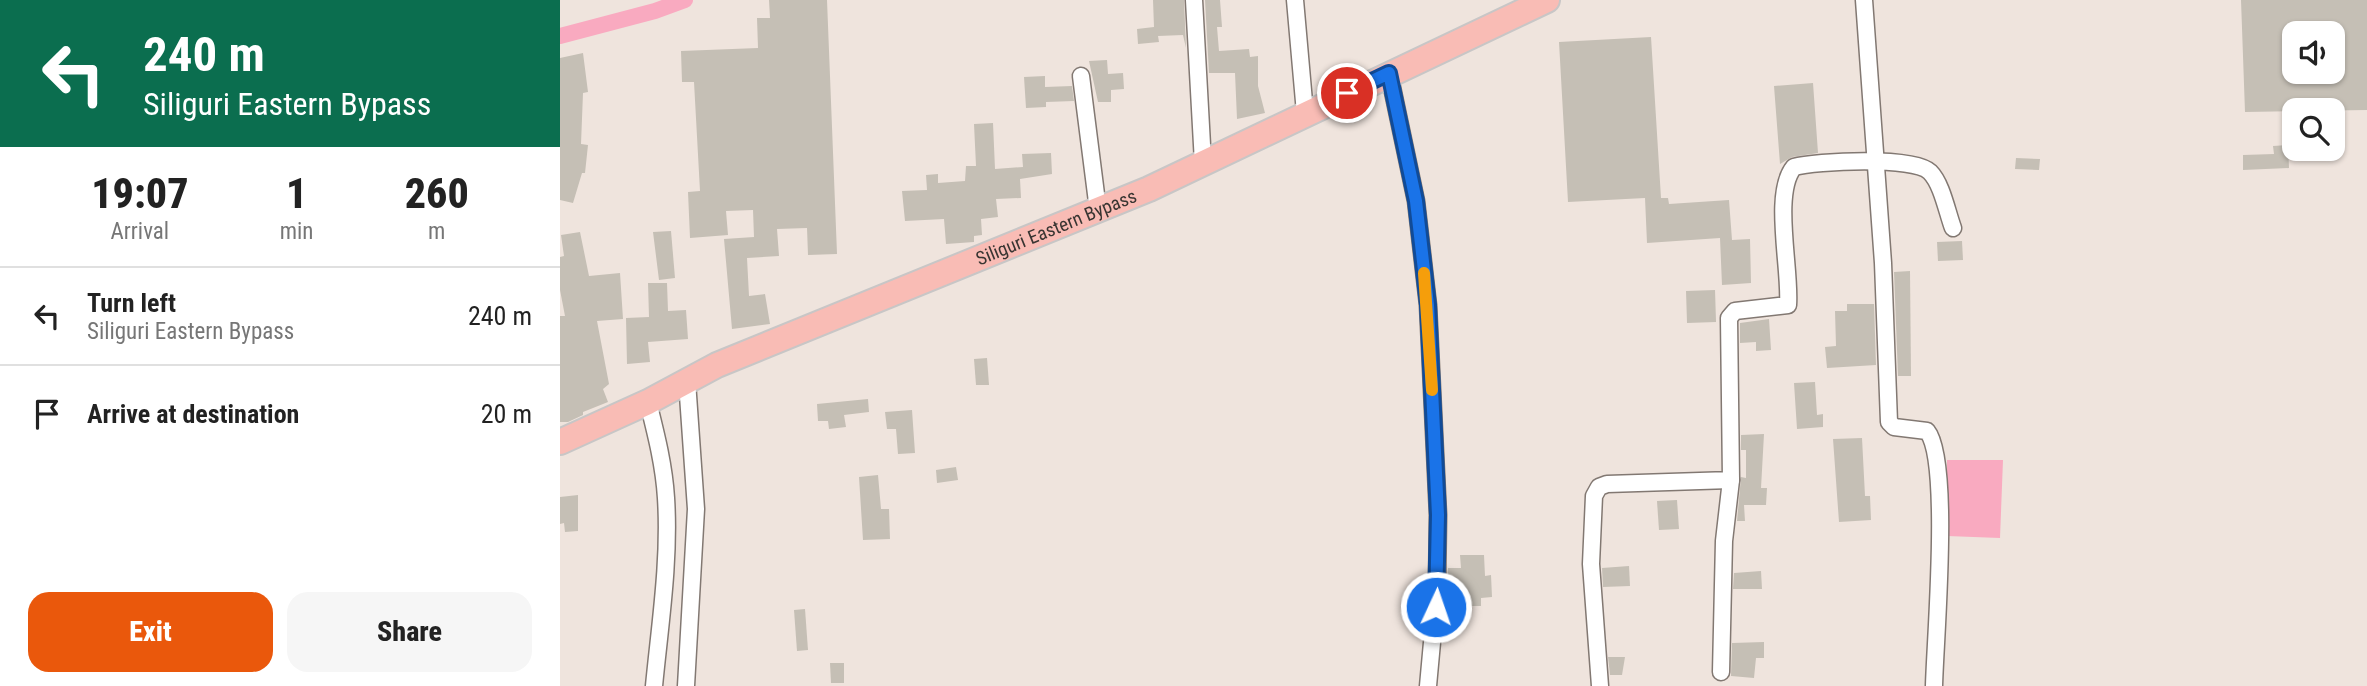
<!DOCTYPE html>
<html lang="en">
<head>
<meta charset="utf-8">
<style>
	body { margin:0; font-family:"Roboto Condensed",sans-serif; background:#f6f6f6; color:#222; height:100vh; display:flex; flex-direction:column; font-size:26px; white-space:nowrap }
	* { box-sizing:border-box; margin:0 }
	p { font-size:23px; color:#767676 }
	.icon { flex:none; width:38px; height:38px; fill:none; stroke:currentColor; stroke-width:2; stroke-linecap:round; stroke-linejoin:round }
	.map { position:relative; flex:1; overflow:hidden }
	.side { display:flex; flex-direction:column; background:#fff; width:560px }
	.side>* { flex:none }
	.banner { background:#0b6e4f; color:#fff; overflow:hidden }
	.fabs { position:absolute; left:1722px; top:21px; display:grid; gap:14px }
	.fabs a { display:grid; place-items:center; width:63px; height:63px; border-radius:14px; background:#fff; box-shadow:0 2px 5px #0004; font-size:35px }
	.pin { position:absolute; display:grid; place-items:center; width:60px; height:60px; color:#fff; margin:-30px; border:4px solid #fff; border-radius:50%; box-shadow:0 2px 7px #0007 }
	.me { position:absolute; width:77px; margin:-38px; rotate:3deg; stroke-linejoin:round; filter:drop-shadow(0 0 5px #0008) }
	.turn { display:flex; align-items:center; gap:24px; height:147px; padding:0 28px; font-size:32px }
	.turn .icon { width:91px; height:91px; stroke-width:2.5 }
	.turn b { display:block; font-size:49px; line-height:60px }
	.eta { display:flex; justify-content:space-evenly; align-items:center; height:119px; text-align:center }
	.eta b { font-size:42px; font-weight:800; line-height:49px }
	.action { display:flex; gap:14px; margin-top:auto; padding:14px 28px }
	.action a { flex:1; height:80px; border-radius:21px; background:#ea580c; color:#fff; font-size:28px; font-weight:800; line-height:80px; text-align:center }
	.action a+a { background:#f6f6f6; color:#222 }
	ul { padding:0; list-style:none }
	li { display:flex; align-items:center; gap:21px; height:98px; padding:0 28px; border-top:2px solid #e0e0e0 }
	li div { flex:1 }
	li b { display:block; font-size:26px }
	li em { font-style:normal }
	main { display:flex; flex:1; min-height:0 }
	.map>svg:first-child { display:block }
	.water { fill:#f9aac0 }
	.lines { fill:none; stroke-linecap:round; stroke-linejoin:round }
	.canal { stroke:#f9aac0; stroke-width:16 }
	.building { fill:#c5bfb5; fill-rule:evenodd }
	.minor-casing { stroke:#827872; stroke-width:19 }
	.primary-casing { stroke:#c8c6c6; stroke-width:28 }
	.minor { stroke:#fff; stroke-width:16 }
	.primary { stroke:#f9bcb5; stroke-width:24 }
	.route-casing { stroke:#114b97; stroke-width:18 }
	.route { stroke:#1a73e8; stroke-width:12 }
	.slow { stroke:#f59e0b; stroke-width:12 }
	.labels { text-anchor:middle; stroke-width:6; stroke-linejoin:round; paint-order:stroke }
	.street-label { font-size:19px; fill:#393532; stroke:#efe4dd }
</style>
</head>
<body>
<main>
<section class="side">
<div class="banner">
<div class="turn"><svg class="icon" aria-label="left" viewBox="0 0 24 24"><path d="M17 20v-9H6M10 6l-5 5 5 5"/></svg><div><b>240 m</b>Siliguri Eastern Bypass</div></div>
</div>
<div class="eta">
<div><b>19:07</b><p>Arrival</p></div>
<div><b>1</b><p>min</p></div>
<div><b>260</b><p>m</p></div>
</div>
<ul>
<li><svg class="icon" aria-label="left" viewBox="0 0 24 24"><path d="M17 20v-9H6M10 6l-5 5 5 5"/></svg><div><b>Turn left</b><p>Siliguri Eastern Bypass</p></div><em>240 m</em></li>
<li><svg class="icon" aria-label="arrive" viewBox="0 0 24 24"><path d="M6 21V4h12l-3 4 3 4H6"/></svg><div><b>Arrive at destination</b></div><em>20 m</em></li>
</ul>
<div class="action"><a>Exit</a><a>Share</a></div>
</section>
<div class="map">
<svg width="1807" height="686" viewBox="0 0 1807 686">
	<rect width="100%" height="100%" fill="#efe4dd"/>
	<polygon class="water" points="1387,460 1443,460 1440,538 1387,536"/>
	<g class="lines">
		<polyline class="canal" points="0,36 95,11 125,0"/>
	</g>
	<g class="building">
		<polygon points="209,0 267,0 277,254 248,255 247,228 217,229 219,256 187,258 189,296 205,294 210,324 172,329 164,239 194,237 193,210 166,211 168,235 130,238 128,192 140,191 134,82 122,82 121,51 198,48 197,18 210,18"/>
		<polygon points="593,0 624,0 626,48 623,35 598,36 599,42 578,44 577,29 594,27"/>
		<polygon points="645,0 660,0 662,27 657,27 659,51 689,49 690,57 698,56 698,86 705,113 677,119 675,73 649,73"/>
		<path d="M1681 0H1807V110L1685 112ZM1734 33H1781L1783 72H1734Z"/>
		<polygon points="1091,37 1101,198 1108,198 1109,204 1169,200 1172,240 1190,239 1191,283 1162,285 1160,238 1087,243 1085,198 1008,202 999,42"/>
		<polygon points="23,53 28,92 23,93 21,144 28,145 25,173 22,173 13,203 0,200 0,58"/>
		<polygon points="547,60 548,74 563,73 564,89 551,90 551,102 538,102 529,61"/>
		<polygon points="485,76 485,87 512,86 514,101 486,102 486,107 466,108 464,77"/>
		<polygon points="1253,83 1258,153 1232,157 1220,164 1214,86"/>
		<polygon points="433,123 435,169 463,167 462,154 491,153 492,174 460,179 461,198 436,199 438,217 421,219 422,235 414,236 414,242 386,244 384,219 345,221 342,191 367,190 366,175 378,174 378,183 405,181 406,166 416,166 414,124"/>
		<polygon points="1728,145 1729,168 1683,170 1683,155 1714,154 1713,146"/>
		<polygon points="1456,158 1480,159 1479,170 1455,169"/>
		<polygon points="111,231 115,278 99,280 93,232"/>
		<polygon points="20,232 29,276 60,273 63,319 37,321 49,384 43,389 48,402 23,412 23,415 8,422 0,422 0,316 5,316 0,290 0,257 4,256 1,235"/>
		<polygon points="1402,241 1403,260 1378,261 1377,242"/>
		<polygon points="1350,271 1351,376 1338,376 1334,272"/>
		<polygon points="88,283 107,283 108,311 126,310 128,339 88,342 90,362 67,364 66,318 89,317"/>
		<polygon points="1155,290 1156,322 1127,323 1126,291"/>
		<polygon points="1287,304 1314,304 1316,365 1267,368 1265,347 1276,346 1275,311 1287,311"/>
		<polygon points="1209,319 1211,350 1196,351 1196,342 1180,343 1180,323"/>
		<polygon points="427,358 429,385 416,385 414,359"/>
		<polygon points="1255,382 1257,415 1263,414 1263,427 1237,429 1234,383"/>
		<polygon points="308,399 309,412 284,415 286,427 269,429 268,421 258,421 257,404"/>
		<polygon points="352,410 355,453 338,454 336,429 327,429 325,412"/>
		<polygon points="1204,434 1201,488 1207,488 1206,505 1184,505 1185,521 1177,521 1181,477 1186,478 1186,450 1181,450 1181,435"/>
		<polygon points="1302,438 1305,496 1310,496 1311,520 1279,522 1273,439"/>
		<polygon points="396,467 398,480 377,483 376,470"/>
		<polygon points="318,475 321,509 329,509 330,539 303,540 299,477"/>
		<polygon points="18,495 18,531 5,532 4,523 0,524 0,497"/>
		<polygon points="1117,500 1119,529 1099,530 1097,501"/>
		<polygon points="900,555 924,555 925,576 931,575 932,597 921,598 921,606 886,606 888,568 901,568"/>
		<polygon points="1069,566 1070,586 1043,587 1042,568"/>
		<polygon points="1201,571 1202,589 1173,589 1174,573"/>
		<polygon points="245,609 248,650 237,651 234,610"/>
		<polygon points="1204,642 1204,658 1196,658 1194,678 1171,676 1172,643"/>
		<polygon points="1048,657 1065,657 1062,675 1050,675"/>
		<polygon points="270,663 284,663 284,683 271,683"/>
	</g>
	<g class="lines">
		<defs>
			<g id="minor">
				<polyline points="634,0 643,163"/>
				<polyline points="735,0 745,113"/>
				<path d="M1304 0 1323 263 1329 422 1334 427 1367 431C1391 460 1375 640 1374 686"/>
				<polyline points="829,73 856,201 868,305 878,515 877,588 868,686"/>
				<polyline points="521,76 538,210"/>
				<path d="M88 402C96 434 104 465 106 498 110 560 100 624 94 686"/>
				<polyline points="1161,672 1164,541 1171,480"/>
				<polyline points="126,686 136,509 127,381"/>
				<path d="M1040 686 1031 564 1034 496 1039 487 1047 484 1171 480 1169 318 1175 311 1228 305C1231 270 1212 193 1234 167 1256 161 1354 156 1370 172 1382 184 1387 212 1393 228"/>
			</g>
			<g id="primary">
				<path id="s1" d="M0 442 88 402 157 365 589 189 987 0"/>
			</g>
		</defs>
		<use href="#minor" class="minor-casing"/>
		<use href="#primary" class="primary-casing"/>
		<use href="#minor" class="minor"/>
		<use href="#primary" class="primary"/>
	</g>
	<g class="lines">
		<defs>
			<polyline id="route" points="787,93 829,73 856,201 868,305 878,515 876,607"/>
		</defs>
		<use href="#route" class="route-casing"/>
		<use href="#route" class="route"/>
		<polyline class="slow" points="864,273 872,390"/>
	</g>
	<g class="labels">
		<g class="street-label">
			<text dy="7" stroke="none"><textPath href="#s1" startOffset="541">Siliguri Eastern Bypass</textPath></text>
		</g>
	</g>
</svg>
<div class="fabs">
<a><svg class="icon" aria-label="sound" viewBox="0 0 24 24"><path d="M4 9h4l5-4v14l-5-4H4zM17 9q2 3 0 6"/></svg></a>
<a><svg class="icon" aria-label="search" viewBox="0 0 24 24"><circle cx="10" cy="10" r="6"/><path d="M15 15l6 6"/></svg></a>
</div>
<div class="pin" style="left:787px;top:93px;background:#d93025"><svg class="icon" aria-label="arrive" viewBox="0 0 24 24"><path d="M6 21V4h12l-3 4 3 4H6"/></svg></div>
<svg class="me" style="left:876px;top:607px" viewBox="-20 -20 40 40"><circle r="17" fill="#1a73e8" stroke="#fff" stroke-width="3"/><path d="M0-11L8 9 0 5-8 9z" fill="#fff"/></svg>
</div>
</main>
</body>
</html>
